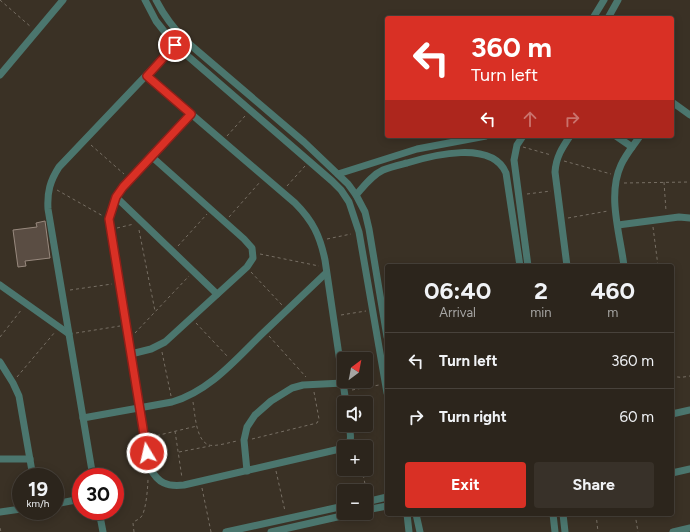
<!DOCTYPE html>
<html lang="en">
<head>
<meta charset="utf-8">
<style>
	body { margin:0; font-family:Figtree,sans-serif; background:#383129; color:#f1f3f6; height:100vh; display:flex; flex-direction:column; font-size:15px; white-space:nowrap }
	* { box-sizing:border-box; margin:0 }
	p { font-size:13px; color:#a6a5a3 }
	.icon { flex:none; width:22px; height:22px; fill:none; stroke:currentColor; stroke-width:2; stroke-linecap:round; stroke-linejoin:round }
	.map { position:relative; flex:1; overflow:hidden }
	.panel { position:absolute; left:385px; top:264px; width:289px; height:252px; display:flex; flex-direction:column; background:#2c251c; border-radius:4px; box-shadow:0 2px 10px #0003,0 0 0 1px #48423b }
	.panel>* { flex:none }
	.hud { position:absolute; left:385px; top:16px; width:289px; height:122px; border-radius:4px; box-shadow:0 2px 10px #0003,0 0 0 1px #48423b; background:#d93025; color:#fff; overflow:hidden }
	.needle { width:26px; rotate:32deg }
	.fabs { position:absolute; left:337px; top:352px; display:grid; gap:8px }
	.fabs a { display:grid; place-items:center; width:36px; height:36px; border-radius:4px; background:#2c251c; box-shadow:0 2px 10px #0003,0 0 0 1px #48423b; font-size:20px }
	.speed { position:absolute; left:12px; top:468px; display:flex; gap:8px; font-size:20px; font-weight:700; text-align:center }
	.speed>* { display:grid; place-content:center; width:52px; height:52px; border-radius:50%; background:#2c251c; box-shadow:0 2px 10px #0003,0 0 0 1px #48423b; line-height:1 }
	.speed small { font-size:10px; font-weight:400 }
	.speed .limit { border:6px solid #d22; background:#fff; color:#111 }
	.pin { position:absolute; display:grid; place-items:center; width:34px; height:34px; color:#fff; margin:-17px; border:2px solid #fff; border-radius:50%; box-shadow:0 1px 4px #0007 }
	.me { position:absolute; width:44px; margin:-22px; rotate:351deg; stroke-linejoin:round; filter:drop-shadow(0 0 3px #0008) }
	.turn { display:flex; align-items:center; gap:14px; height:84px; padding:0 20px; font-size:18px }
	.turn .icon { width:52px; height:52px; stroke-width:2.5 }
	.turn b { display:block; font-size:28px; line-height:34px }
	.lanes { display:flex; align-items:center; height:38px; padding:0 20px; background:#0003; justify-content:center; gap:20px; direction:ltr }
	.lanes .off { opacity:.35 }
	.eta { display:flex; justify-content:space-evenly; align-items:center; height:68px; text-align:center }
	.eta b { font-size:24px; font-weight:700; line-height:28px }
	.cta { display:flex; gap:8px; margin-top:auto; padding:8px 20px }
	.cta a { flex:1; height:46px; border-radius:4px; background:#d93025; color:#fff; font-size:16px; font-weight:700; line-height:46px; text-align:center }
	.cta a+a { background:#383129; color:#f1f3f6 }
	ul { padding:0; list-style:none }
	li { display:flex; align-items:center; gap:12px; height:56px; padding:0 20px; border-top:1px solid #48423b }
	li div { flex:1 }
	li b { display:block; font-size:15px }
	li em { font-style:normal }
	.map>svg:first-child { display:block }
	.building { fill:#5a4d43; stroke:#98897e }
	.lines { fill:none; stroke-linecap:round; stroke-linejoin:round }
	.path { stroke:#776f64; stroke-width:1; stroke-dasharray:3 3; stroke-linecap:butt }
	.street { stroke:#4b766e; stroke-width:7 }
	.route-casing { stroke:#8d1f18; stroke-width:10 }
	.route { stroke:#d93025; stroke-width:7 }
</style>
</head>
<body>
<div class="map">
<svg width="690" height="532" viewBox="0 0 690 532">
	<rect width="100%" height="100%" fill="#3a3125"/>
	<polygon class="building" points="45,221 50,258 25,261 26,266 18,267 13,230 37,227 36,223"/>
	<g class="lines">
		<g class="path">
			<polyline points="0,0 31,27"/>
			<polyline points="227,136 245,116"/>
			<polyline points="91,145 124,174"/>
			<polyline points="523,147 551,155"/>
			<polyline points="564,161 611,174"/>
			<polyline points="664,182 666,211"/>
			<polyline points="624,183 690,182"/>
			<polyline points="287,186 305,166"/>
			<polyline points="57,190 103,216"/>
			<polyline points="527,194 551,191"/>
			<polyline points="229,217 260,182"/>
			<polyline points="568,218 608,211"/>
			<polyline points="653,227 658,266"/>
			<polyline points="117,228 134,224"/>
			<polyline points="139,230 155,311"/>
			<polyline points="327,239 351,234"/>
			<polyline points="178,246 207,214"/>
			<polyline points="260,254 319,266"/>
			<polyline points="251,272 282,305"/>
			<polyline points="70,290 112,284"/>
			<polyline points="341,315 366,311"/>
			<polyline points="196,323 228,357"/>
			<polyline points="76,333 120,326"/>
			<polyline points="135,333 189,276"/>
			<polyline points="269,336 306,377"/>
			<polyline points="0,337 22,309"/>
			<polyline points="162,352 171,396"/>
			<path d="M672 374C677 379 683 377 690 376"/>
			<polyline points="17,377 55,332"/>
			<polyline points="352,390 379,385"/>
			<path d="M193 402C195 414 196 441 209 445 215 447 231 442 237 441"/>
			<polyline points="175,431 182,478"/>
			<polyline points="151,437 197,426"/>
			<polyline points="252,439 317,423 319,419 314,392"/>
			<polyline points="179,452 210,446"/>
			<polyline points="362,469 367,494"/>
			<polyline points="276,471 285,511"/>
			<polyline points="202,488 211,532"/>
			<polyline points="596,514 598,532"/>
			<polyline points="635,514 638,532"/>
			<polyline points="0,528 1,532"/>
			<path d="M134 532 133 523C135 520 139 520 141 517 146 512 148 486 148 478"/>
		</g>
		<g class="street">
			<polyline points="145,0 156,21 175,45 332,181 341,190 349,202 359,232 387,393"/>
			<path d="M156 0C164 16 174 29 187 42L304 142 348 184 356 195 365 212 369 229 387 337"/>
			<polyline points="593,18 604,0"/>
			<polyline points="608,18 618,0"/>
			<polyline points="0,75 63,0"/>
			<path d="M147 76 295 203C313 221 320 236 325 260L346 403"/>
			<polyline points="672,102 690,115"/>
			<path d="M191 114 123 187 116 197 109 219 150 468C158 483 167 487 184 485L344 448"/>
			<polyline points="523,136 517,145 514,160 528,266"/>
			<polyline points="616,136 632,147"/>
			<polyline points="338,174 417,149 486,136"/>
			<path d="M356 195C364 186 372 175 383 170 390 167 399 165 407 163 433 155 492 140 506 173L520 266"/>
			<polyline points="116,197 217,294"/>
			<polyline points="618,225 679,217 690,218"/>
			<path d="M567 266 555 172C556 157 562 148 570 136"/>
			<path d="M624 266C620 234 607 195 621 165 626 154 634 145 640 136"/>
			<polyline points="0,285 69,334"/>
			<polyline points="131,354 151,349 165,342 247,267 253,258 252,248 244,239 151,156"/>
			<polyline points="0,362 13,383 19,396 33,477"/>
			<polyline points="672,414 690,410"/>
			<path d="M83 418 172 402C210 391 236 359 264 332 284 313 305 293 326 273"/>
			<path d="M346 447C353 441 350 433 349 425"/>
			<polyline points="0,459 30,459"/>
			<polyline points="247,471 244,440 247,427 255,415 271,401 292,388 303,385 343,383"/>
			<polyline points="672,473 690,469"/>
			<path d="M93 477 48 209C47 192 50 181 59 167L175 45"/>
			<polyline points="366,502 387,497"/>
			<polyline points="55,504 81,499"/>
			<polyline points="366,510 387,506"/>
			<polyline points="99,511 103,532"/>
			<polyline points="0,512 21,509"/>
			<polyline points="407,514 409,532"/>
			<polyline points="416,514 420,532"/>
			<polyline points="553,514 555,532"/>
			<polyline points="563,514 565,532"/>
			<polyline points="226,532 344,506"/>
			<polyline points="271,532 355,513"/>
			<polyline points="673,532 690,528"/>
		</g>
	</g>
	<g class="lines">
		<defs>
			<polyline id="route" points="147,453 109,219 116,197 123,187 191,114 147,76 175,45"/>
		</defs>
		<use href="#route" class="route-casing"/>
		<use href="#route" class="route"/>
	</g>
</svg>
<div class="fabs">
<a><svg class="needle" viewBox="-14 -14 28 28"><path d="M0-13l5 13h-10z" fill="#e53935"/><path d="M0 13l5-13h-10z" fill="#a6a5a3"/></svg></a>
<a><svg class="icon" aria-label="sound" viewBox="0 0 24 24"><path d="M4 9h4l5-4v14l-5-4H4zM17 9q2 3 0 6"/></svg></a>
<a>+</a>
<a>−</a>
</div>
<div class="speed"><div>19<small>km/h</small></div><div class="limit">30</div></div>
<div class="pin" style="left:175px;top:45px;background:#d93025"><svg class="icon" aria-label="arrive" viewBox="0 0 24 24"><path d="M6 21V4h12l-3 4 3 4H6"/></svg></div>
<svg class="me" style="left:147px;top:453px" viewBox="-20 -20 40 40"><circle r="17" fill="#d93025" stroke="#fff" stroke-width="3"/><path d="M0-11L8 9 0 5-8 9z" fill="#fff"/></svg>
<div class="hud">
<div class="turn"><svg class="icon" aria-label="left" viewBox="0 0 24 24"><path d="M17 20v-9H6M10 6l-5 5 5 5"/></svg><div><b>360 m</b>Turn left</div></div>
<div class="lanes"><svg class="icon" aria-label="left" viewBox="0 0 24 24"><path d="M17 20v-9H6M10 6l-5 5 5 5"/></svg><svg class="icon off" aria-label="ahead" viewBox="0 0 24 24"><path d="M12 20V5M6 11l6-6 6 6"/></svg><svg class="icon off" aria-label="right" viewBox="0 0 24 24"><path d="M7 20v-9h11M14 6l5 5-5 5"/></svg></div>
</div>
<section class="panel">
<div class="eta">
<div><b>06:40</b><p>Arrival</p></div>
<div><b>2</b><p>min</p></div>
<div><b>460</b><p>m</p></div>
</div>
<ul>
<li><svg class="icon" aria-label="left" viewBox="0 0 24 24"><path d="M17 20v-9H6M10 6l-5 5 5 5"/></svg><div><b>Turn left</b></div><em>360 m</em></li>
<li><svg class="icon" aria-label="right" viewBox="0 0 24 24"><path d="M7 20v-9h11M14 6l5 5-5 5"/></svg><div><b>Turn right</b></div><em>60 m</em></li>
</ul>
<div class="cta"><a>Exit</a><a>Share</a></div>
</section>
</div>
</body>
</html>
